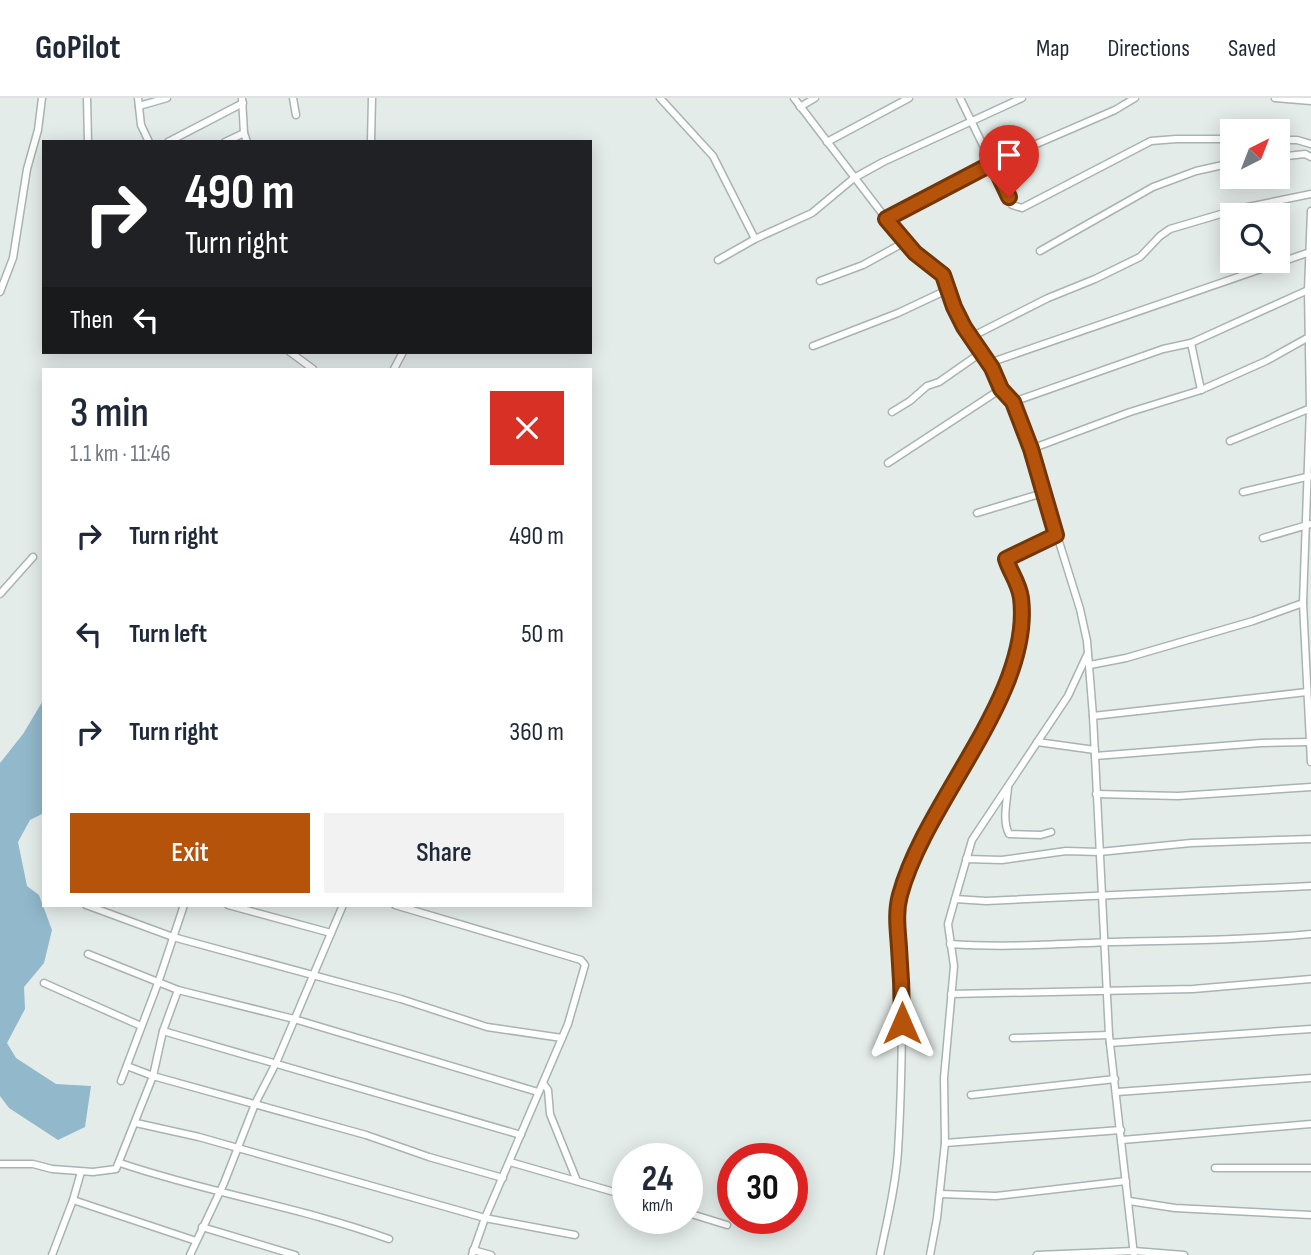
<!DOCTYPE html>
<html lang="en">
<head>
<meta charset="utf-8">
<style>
	body { margin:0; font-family:"Sofia Sans Condensed",sans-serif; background:#f2f2f3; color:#1f2937; height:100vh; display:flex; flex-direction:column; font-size:26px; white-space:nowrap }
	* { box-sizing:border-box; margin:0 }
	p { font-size:23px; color:#747a83 }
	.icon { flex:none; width:38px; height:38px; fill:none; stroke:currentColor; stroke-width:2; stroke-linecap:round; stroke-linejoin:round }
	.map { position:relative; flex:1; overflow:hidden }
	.drawer { position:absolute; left:42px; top:270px; width:550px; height:539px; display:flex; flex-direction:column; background:#fff; border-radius:0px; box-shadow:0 4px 18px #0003 }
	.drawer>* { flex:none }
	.guide { position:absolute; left:42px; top:42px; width:550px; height:214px; border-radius:0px; box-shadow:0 4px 18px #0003; background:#202124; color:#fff; overflow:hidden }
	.needle { width:46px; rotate:42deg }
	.buttons { position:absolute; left:1220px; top:21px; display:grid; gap:14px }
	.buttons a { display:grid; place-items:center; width:70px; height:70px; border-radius:0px; background:#fff; box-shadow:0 4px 18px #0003; font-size:35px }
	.speed { position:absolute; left:612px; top:1045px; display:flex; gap:14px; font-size:35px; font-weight:700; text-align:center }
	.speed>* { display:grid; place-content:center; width:91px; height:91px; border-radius:50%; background:#fff; box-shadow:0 4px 18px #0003; line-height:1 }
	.speed small { font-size:18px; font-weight:400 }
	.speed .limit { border:10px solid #d22; background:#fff; color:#111 }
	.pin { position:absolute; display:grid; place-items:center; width:60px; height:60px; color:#fff; margin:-72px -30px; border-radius:50% 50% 50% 0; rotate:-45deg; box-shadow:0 0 7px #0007 }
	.pin .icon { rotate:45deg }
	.me { position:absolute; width:77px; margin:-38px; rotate:0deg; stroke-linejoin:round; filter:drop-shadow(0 0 5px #0008) }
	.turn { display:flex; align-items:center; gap:24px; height:147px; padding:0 28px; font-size:32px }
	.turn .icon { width:91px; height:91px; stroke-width:2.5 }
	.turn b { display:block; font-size:49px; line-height:60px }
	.then { display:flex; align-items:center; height:66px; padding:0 28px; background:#0003; gap:14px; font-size:26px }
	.round { display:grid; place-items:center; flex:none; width:74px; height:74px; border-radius:0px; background:#f2f2f3 }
	.overview { display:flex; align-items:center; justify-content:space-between; height:119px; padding:0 28px }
	h1 { font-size:42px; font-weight:600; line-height:52px }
	.cta { display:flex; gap:14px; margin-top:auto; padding:14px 28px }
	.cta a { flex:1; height:80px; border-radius:0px; background:#b45309; color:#fff; font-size:28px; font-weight:600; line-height:80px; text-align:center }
	.cta a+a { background:#f2f2f3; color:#1f2937 }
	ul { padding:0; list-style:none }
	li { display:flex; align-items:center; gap:21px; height:98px; padding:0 28px }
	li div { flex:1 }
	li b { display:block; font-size:26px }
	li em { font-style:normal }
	header { display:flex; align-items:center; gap:42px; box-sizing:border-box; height:98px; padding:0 35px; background:#fff; border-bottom:2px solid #e0e1e3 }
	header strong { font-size:33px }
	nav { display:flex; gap:38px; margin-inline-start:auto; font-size:24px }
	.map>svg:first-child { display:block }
	.water { fill:#92b8cb }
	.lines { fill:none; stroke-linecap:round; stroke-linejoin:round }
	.street-casing { stroke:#a7b4b2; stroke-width:9 }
	.street { stroke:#fff; stroke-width:6 }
	.route-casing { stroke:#753606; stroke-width:18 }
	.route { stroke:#b45309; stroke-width:12 }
</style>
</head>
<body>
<header>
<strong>GoPilot</strong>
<nav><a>Map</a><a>Directions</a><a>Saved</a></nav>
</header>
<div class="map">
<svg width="1311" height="1157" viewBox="0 0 1311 1157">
	<rect width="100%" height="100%" fill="#e4ecea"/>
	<polygon class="water" points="44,601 44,715 30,722 18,744 27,788 39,797 52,832 44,865 24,889 25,911 7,945 16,960 56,986 91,988 85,1029 58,1042 9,1010 0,998 0,665 23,636"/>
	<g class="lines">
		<defs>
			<g id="street">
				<polyline points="87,0 88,44"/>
				<polyline points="138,0 141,27 149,44"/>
				<polyline points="242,0 244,35 247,44"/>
				<polyline points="293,0 296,17"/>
				<polyline points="660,0 713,58 755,141"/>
				<polyline points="794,0 897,135 926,165 943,177 954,209 967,234 992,270 1001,291 1013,304 1023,328 1080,511 1087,543 1093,618 1109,937 1134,1157"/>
				<polyline points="960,0 1012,107 1022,110 1151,43 1176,41 1232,41"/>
				<polyline points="1275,0 1311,3"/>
				<polyline points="139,8 167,0"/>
				<polyline points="800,9 815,0"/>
				<polyline points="1278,42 1297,42 1311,46"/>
				<polyline points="168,44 243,5"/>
				<polyline points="225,44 244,35"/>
				<polyline points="371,44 372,0"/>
				<polyline points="827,44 909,0"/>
				<polyline points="1278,59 1305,56 1311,59"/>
				<polyline points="1311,113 1308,192 1310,310 1303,505 1311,664"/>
				<polyline points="886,121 1004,60 1115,12 1135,0"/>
				<polyline points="1040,153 1153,89 1196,73 1232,65"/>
				<polyline points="718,162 755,141 812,115 854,80 883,64 1022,0"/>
				<polyline points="820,183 863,167 905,144"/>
				<polyline points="0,194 13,160 27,71 38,32 42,0"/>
				<polyline points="971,239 1048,200 1095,181 1140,159 1160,138 1170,131 1238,111 1311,96"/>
				<polyline points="1191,245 1201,292"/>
				<polyline points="813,248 898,215 949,191"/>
				<polyline points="290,254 313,271"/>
				<polyline points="989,265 1310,154"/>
				<polyline points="394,271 403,254"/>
				<polyline points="1013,304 1163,251 1191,245 1308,192"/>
				<polyline points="892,314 910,303 927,288 939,284 982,254"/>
				<polyline points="1230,343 1311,310"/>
				<polyline points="1031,351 1130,314 1201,292 1266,263 1309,239"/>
				<polyline points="888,365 1001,291"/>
				<polyline points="1243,394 1311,378"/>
				<polyline points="977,415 1043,395"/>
				<polyline points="1263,440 1311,426"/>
				<polyline points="0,496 33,459"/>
				<polyline points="1090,567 1126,560 1253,523 1303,505"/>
				<polyline points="1093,618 1307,594"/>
				<polyline points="1037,644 1095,652"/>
				<polyline points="1095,658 1261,645 1310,644"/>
				<path d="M1008 689C1007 704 1002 722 1009 736L1041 737 1051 734"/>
				<polyline points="1096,696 1178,698 1311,689"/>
				<polyline points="966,761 1002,762 1066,753 1099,754 1191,745 1311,741"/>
				<polyline points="955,801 986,803 1311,788"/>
				<polyline points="86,807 173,839 401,901 487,929 562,940"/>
				<polyline points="228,807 331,835"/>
				<polyline points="395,807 581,862 585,867 568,926 485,1120 472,1157"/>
				<path d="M950 846C1004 850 1058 846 1112 844 1178 843 1245 842 1311 836"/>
				<polyline points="88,856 178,892 294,921 538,994"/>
				<polyline points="44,885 141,928"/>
				<polyline points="951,896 1193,891 1311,881"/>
				<polyline points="163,933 521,1037"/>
				<polyline points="1013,940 1109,937"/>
				<polyline points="1110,945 1311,931"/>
				<polyline points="127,968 153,978 366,1037 429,1059 503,1080"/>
				<polyline points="121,983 158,885 184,807"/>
				<polyline points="543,985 548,992 550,1016 577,1083"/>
				<polyline points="1117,994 1311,980"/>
				<polyline points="971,997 1115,981"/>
				<polyline points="136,1025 199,1039 485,1120 575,1137"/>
				<polyline points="1122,1042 1311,1026"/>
				<polyline points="945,1045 1121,1032"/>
				<polyline points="510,1064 628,1098"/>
				<path d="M120 1065C208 1095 301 1109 389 1141"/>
				<polyline points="0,1066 33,1066 52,1071 93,1074 116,1071 153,978 163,933 178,892"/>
				<polyline points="1215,1070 1311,1070"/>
				<polyline points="940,1096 996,1098 1126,1083"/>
				<polyline points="73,1102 196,1143"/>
				<polyline points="1129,1103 1175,1110 1311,1117"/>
				<polyline points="688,1115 727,1127"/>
				<polyline points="202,1129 295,1157"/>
				<polyline points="473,1152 491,1157"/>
				<polyline points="52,1157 73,1102 81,1074"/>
				<polyline points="190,1157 224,1085 255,1006 276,965 343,807"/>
				<path d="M880 1157C887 1123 896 1087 898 1053 901 1004 902 954 902 905 902 871 891 833 900 799 923 702 1034 599 1021 500 1019 485 1009 474 1006 461L1056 437"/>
				<polyline points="930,1157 937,1120 945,1045 944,980 954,868 948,826 955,801 972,742 1068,598 1087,557"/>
				<polyline points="1037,1157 1134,1153 1184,1157"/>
			</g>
		</defs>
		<use href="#street" class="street-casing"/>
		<use href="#street" class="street"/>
	</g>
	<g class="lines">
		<defs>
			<path id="route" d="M902 925C902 900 901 875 899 850 898 833 895 815 900 797 926 701 1033 597 1021 500 1019 485 1010 474 1006 461L1056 437 1031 351 1013 304 1001 291 992 270 964 229 954 209 943 177 915 155 886 121 993 65 1009 99"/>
		</defs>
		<use href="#route" class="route-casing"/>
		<use href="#route" class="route"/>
	</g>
</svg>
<div class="buttons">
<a><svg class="needle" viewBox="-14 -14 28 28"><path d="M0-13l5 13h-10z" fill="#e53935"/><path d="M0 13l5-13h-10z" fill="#747a83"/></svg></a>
<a><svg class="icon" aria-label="search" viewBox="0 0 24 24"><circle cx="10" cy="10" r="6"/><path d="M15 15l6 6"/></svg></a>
</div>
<div class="speed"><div>24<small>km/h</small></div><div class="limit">30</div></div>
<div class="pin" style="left:1009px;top:99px;background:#d93025"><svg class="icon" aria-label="arrive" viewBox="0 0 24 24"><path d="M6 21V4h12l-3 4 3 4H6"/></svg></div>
<svg class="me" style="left:902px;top:925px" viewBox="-20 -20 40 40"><path d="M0-17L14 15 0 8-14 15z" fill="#b45309" stroke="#fff" stroke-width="4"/></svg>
<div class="guide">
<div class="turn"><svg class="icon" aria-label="right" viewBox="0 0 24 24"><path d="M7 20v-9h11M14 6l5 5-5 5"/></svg><div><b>490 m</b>Turn right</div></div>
<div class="then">Then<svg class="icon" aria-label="left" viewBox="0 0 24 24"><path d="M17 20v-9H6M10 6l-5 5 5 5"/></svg></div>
</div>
<section class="drawer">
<div class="overview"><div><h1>3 min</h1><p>1.1 km · 11:46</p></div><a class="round" style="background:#d93025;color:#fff"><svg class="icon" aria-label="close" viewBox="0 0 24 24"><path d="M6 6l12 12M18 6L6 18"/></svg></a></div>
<ul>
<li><svg class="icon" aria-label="right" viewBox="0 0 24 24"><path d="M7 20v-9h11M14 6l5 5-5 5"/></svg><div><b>Turn right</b></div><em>490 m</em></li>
<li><svg class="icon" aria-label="left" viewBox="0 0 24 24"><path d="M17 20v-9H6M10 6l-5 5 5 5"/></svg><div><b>Turn left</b></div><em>50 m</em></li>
<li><svg class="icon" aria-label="right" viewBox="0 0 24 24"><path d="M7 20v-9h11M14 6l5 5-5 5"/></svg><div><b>Turn right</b></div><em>360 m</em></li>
</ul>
<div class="cta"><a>Exit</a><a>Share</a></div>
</section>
</div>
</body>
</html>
